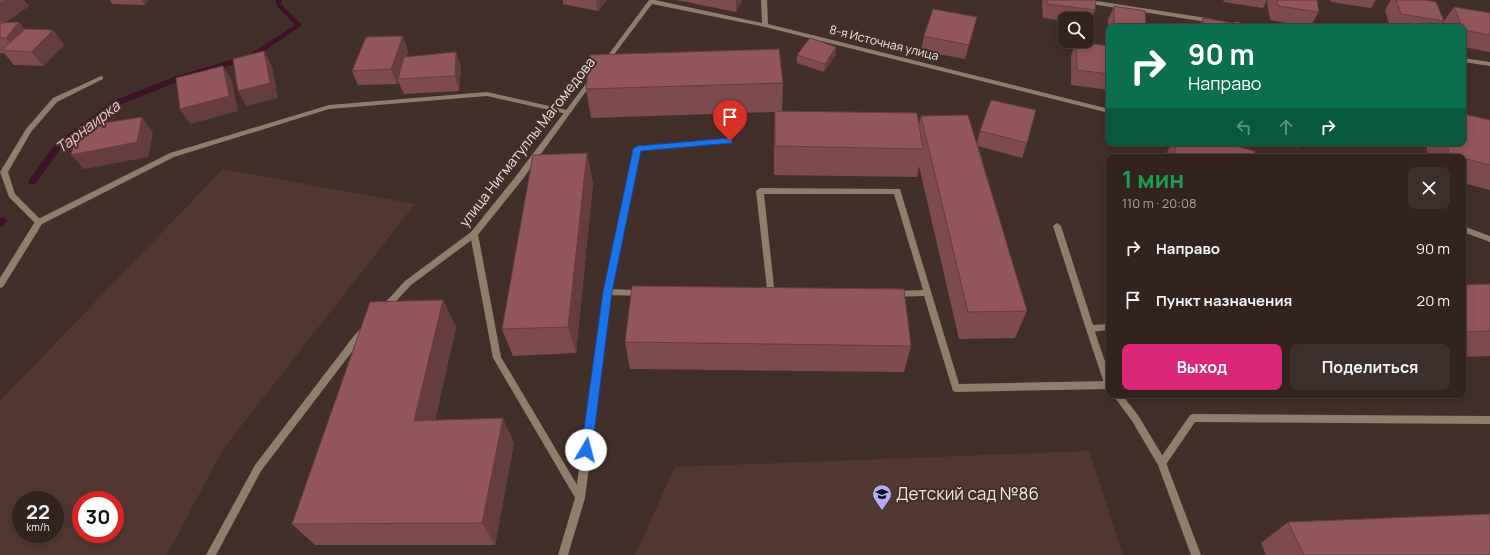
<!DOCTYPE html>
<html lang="ru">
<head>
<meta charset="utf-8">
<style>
	body { margin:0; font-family:Manrope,sans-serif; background:#3d2f2c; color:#f1f3f6; height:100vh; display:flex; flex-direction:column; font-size:15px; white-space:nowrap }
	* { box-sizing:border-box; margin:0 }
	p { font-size:13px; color:#a8a4a4 }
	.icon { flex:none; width:22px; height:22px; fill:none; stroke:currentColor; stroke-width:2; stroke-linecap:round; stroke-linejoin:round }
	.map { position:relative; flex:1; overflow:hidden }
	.sheet { position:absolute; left:1106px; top:154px; width:360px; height:244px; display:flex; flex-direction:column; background:#32231f; border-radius:8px; box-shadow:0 2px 10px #0003,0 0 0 1px #4d403d }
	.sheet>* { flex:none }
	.banner { position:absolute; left:1106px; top:24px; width:360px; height:122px; border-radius:8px; box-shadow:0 2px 10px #0003,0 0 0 1px #4d403d; background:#0b6e4f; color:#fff; overflow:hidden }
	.controls { position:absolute; left:1058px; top:12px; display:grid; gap:8px }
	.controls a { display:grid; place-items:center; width:36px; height:36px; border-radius:8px; background:#32231f; box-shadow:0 2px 10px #0003,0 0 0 1px #4d403d; font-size:20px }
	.speed { position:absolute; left:12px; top:491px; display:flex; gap:8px; font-size:20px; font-weight:700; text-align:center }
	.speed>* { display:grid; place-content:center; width:52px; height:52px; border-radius:50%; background:#32231f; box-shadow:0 2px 10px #0003,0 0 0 1px #4d403d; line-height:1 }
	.speed small { font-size:10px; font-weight:400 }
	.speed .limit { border:6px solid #d22; background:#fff; color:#111 }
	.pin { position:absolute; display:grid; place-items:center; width:34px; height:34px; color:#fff; margin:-41px -17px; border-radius:50% 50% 50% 0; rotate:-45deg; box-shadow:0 0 4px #0007 }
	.pin .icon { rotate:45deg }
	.me { position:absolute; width:44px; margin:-22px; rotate:8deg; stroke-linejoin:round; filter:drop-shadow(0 0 3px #0008) }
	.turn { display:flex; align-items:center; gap:14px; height:84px; padding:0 16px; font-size:18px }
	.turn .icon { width:52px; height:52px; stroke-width:2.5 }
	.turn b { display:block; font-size:28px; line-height:34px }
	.lanes { display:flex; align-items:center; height:38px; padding:0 16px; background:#0003; justify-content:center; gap:20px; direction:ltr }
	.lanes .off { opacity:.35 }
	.round { display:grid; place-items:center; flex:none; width:42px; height:42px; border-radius:8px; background:#3d2f2c }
	.head { display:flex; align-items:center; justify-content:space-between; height:68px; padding:0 16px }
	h1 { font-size:24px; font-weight:700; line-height:30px; color:#1e9e55 }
	.action { display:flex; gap:8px; margin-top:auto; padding:8px 16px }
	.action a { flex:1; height:46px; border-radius:8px; background:#db2777; color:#fff; font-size:16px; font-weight:700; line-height:46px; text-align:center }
	.action a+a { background:#3d2f2c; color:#f1f3f6 }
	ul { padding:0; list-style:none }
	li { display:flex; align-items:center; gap:12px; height:52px; padding:0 16px }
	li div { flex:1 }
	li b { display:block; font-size:15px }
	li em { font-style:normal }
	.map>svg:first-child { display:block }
	.built { fill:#523830; fill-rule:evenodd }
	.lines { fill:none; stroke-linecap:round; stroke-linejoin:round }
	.stream { fill:#3f1127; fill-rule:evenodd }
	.service { fill:#917d6c; fill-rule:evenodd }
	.minor { fill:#917d6c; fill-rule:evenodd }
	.wall { fill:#7d4b4d }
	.shaded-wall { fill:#663d3f }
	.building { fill:#91575a; stroke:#663d3f }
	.route { fill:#1a73e8; stroke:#114b97 }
	.labels { text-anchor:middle; stroke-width:4; stroke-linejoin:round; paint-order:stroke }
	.far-street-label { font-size:12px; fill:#f1e4e0; stroke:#432f29 }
	.street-label { font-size:14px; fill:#f1e4e0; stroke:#432f29 }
	.water-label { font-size:15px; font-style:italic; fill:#f6c2d5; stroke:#432f29 }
	.near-poi-label { font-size:17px; fill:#f1e4e0; stroke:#432f29; text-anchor:start }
</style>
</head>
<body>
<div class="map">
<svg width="1490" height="555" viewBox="0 0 1490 555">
	<rect width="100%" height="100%" fill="#432f29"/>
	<g class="built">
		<path d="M223 169 415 204 223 449 167 555H0V401ZM21 500H55V534H21ZM81 500H115V534H81Z"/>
		<polygon points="1089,451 1123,555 635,555 675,467"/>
	</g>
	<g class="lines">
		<g class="stream">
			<polygon points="276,0 282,0 281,4 301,24 301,26 254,58 180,81 119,105 61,148 35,184 29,184 28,182 29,180 55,144 113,101 174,77 250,54 295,25 276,5"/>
			<polygon points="3,217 7,220 3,226 0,227 0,218"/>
		</g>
		<g class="service">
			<polygon points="487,92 567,110 570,112 567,114 487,96 329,109 174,157 42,224 3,287 0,288 0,278 36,220 170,153 329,105"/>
			<polygon points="760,188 900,189 959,384 1109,381 1109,389 956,392 953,391 924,296 894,297 891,296 890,294 891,292 894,291 923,290 894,194 764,194 775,296 774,298 768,298 756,191"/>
			<polygon points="1057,223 1061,226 1093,325 1109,324 1109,330 1090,332 1087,331 1086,329 1053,226"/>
			<polygon points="474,231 478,234 501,357 583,495 585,498 583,501 580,503 577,501 493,358 470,234"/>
			<polygon points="607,289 641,290 644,291 645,293 644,295 641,296 607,295 604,294 603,292 604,290"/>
			<polygon points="1193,414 1490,416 1490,424 1195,422 1165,466 1162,467 1159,466 1157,463 1159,460 1190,415"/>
		</g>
		<g class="minor">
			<polygon points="649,0 655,0 762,23 761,0 767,0 768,24 1109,109 1109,113 765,27 652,4 607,64 603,64 603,62"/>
			<polygon points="1076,0 1090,0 1213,19 1216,21 1213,23 1079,2"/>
			<polygon points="1236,22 1253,25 1256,27 1243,27 1234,25 1233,24"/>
			<polygon points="1463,58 1490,62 1490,66 1463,62"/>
			<polygon points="101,76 103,77 103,79 57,102 31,132 8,172 15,194 43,222 39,225 36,224 9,197 0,172 26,129 53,98"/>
			<polygon points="593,76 596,78 595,79 522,180 477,236 411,285 388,310 382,310 381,308 382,306 405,281 471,232 516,176 591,77"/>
			<polygon points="729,139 731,139 732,141 731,143 640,151 611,292 585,498 568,555 558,555 575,498 603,292 634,149 637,147"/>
			<polygon points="1463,226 1490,236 1490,242 1463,232"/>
			<polygon points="1090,326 1093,327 1094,329 1109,373 1109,390 1106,389 1086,329 1087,327"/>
			<polygon points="364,327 367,328 368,330 367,332 261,471 216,555 206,555 255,465 353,337 361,328"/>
			<polygon points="1113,395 1122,395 1138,415 1165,460 1201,555 1191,555 1158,465 1132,421"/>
		</g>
	</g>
	<g class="wall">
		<polygon points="0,0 29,6 4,23 19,22 24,29 53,30 64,45 43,66 14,65 4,53 0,53 0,23 2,23 0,23"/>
		<polygon points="110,0 148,0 144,5 112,4"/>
		<polygon points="563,0 607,0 598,11 563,4"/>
		<polygon points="676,0 742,0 736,12"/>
		<polygon points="1043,0 1096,0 1095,10 1089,25 1087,24 1087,19 1065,19 1065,21 1043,18 1042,3"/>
		<polygon points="1223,0 1267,0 1263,8 1224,2"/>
		<polygon points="1268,0 1317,0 1319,12 1310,27 1270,20 1267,2"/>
		<polygon points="1330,0 1376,0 1371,8 1331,2"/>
		<polygon points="1391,0 1425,0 1444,21 1454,7 1490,13 1490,52 1463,47 1463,27 1445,27 1443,22 1439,27 1390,27 1385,10"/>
		<polygon points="1114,6 1146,27 1109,27 1109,44 1108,44 1108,20"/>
		<polygon points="977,17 965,59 921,51 924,36"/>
		<polygon points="1203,18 1246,27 1199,27"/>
		<polygon points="1076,42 1109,46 1109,90 1071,85 1071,56"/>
		<polygon points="408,51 406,57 461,67 459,91 404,94 398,81 397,84 358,85 352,71"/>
		<polygon points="836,54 824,72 797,63 797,55"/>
		<polygon points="783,83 782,112 919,124 921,116 977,143 980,131 1027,143 1022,158 978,146 1027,311 1015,338 959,339 919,166 917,177 774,175 774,140 775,112 591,118 586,89"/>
		<polygon points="1490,120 1490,190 1463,183 1463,157 1428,157 1426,143 1463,143"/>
		<polygon points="1172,143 1223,143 1255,157 1166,157 1167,152"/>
		<polygon points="1280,143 1301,143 1297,148"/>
		<polygon points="593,182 576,353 513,356 502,329"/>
		<polygon points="1490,284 1490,356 1463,357 1463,285"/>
		<polygon points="456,327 435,420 514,443 495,545 315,545 292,524"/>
		<polygon points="625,342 911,346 904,372 630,369"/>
		<polygon points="1288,522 1490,555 1266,555 1261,543"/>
	</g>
	<g class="shaded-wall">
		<polygon points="5,0 24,0 29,6 3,24 0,20 0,3"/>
		<polygon points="141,0 148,0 144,5"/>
		<polygon points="596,0 607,0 598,11"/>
		<polygon points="736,0 742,0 736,12"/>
		<polygon points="19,22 30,37 16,51 6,38"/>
		<polygon points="53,30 64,45 43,66 31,52"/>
		<polygon points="403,36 408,51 399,79 398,79 398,81 397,84 391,69"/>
		<polygon points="836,47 836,54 824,72 825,64"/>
		<polygon points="264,51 272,66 278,98 246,106 238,91"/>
		<polygon points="456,52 461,67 459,91 455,76"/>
		<polygon points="223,66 232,81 238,111 190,124 180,109"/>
		<polygon points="142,117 153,132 148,157 84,169 71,155"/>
		<polygon points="587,153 593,182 576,353 568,327"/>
		<polygon points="443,300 456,327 429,445 414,421"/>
		<polygon points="503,418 514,443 495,545 482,523"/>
	</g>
	<g class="building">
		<polygon points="0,0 5,0 0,3"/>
		<polygon points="1047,0 1096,0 1095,10 1047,4"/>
		<polygon points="1277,0 1317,0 1319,12 1278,6"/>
		<polygon points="1396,0 1425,0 1436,2 1444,21 1401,14"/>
		<polygon points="1114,6 1145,11 1146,27 1114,27"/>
		<polygon points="1454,7 1490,13 1490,35 1463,30 1463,27 1462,27"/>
		<polygon points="933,9 977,17 969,45 924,36"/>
		<polygon points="1203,18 1246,25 1246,27 1203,27"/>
		<polygon points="19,22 6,38 0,38 0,23"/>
		<polygon points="25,29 53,30 31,52 2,50"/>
		<polygon points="403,36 391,69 352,71 366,37"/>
		<polygon points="810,38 836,47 825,64 797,55"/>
		<polygon points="1076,42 1109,46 1109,74 1077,70"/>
		<polygon points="779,49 783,83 586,89 590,55"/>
		<polygon points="264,51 270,83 238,91 233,59"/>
		<polygon points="456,52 455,76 398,79 404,57"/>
		<polygon points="223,66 229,96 180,109 176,78"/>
		<polygon points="991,100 1036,110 1027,143 980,131"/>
		<polygon points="775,111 917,113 923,149 775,146"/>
		<polygon points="1463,114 1490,120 1490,165 1463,158 1463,157 1459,157 1449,154 1447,143 1463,143"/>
		<polygon points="968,115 1027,311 968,312 921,116"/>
		<polygon points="142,117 137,142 71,155 79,127"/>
		<polygon points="1176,143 1223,143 1255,151 1255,157 1174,157"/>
		<polygon points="587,153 568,327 502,329 533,155"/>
		<polygon points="1381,155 1390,157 1381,157"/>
		<polygon points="1490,284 1490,331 1463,332 1463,285"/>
		<polygon points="632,286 904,289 911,346 625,342"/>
		<polygon points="443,300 414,421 503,418 482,523 292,524 370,302"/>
		<polygon points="1490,514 1490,555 1304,555 1288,522"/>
	</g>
	<polygon class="route" points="730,138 732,139 732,143 641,151 612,292 592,450 590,454 586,455 583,454 581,450 603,292 633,149 637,146"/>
	<defs>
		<symbol id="school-pin" viewBox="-11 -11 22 30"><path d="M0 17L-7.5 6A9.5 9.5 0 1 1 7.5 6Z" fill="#b3adf9" stroke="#432f29"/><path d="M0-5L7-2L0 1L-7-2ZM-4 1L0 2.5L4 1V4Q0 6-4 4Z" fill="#111"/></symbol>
	</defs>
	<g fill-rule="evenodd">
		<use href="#school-pin" x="871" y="483" width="22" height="30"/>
	</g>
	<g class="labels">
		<g class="far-street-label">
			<text transform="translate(884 43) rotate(14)" y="4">8-я Источная улица</text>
		</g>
		<g class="street-label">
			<text transform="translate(527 142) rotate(-52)" y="5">улица Нигматуллы Магомедова</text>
		</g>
		<g class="water-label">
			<text transform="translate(88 127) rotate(-37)" y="5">Тарнаирка</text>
		</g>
		<g class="near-poi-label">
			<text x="896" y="500">Детский сад №86</text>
		</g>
	</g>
</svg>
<div class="controls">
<a><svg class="icon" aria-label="search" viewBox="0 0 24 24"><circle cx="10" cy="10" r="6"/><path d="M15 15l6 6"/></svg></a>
</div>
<div class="speed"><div>22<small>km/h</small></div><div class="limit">30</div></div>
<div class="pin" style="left:730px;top:141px;background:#d93025"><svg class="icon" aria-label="arrive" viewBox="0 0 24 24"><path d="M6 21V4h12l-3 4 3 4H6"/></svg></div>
<svg class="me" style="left:586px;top:450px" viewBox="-20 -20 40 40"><circle r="19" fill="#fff"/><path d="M0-13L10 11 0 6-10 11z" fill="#1a73e8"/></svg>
<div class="banner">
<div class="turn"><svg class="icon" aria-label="right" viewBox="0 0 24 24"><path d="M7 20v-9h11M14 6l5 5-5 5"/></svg><div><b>90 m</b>Направо</div></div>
<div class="lanes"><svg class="icon off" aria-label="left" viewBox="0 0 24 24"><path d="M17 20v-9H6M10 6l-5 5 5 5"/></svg><svg class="icon off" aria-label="ahead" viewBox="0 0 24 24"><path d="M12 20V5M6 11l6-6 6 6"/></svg><svg class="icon" aria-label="right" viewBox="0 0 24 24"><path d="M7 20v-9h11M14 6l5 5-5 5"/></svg></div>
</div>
<section class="sheet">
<div class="head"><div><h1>1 мин</h1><p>110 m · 20:08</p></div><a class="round"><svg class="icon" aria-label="close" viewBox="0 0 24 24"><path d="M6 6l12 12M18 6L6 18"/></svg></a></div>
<ul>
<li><svg class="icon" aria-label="right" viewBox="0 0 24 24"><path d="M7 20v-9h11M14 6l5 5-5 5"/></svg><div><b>Направо</b></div><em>90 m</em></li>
<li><svg class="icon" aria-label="arrive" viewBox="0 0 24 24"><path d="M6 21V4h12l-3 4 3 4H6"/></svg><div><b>Пункт назначения</b></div><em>20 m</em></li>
</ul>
<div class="action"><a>Выход</a><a>Поделиться</a></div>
</section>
</div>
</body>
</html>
